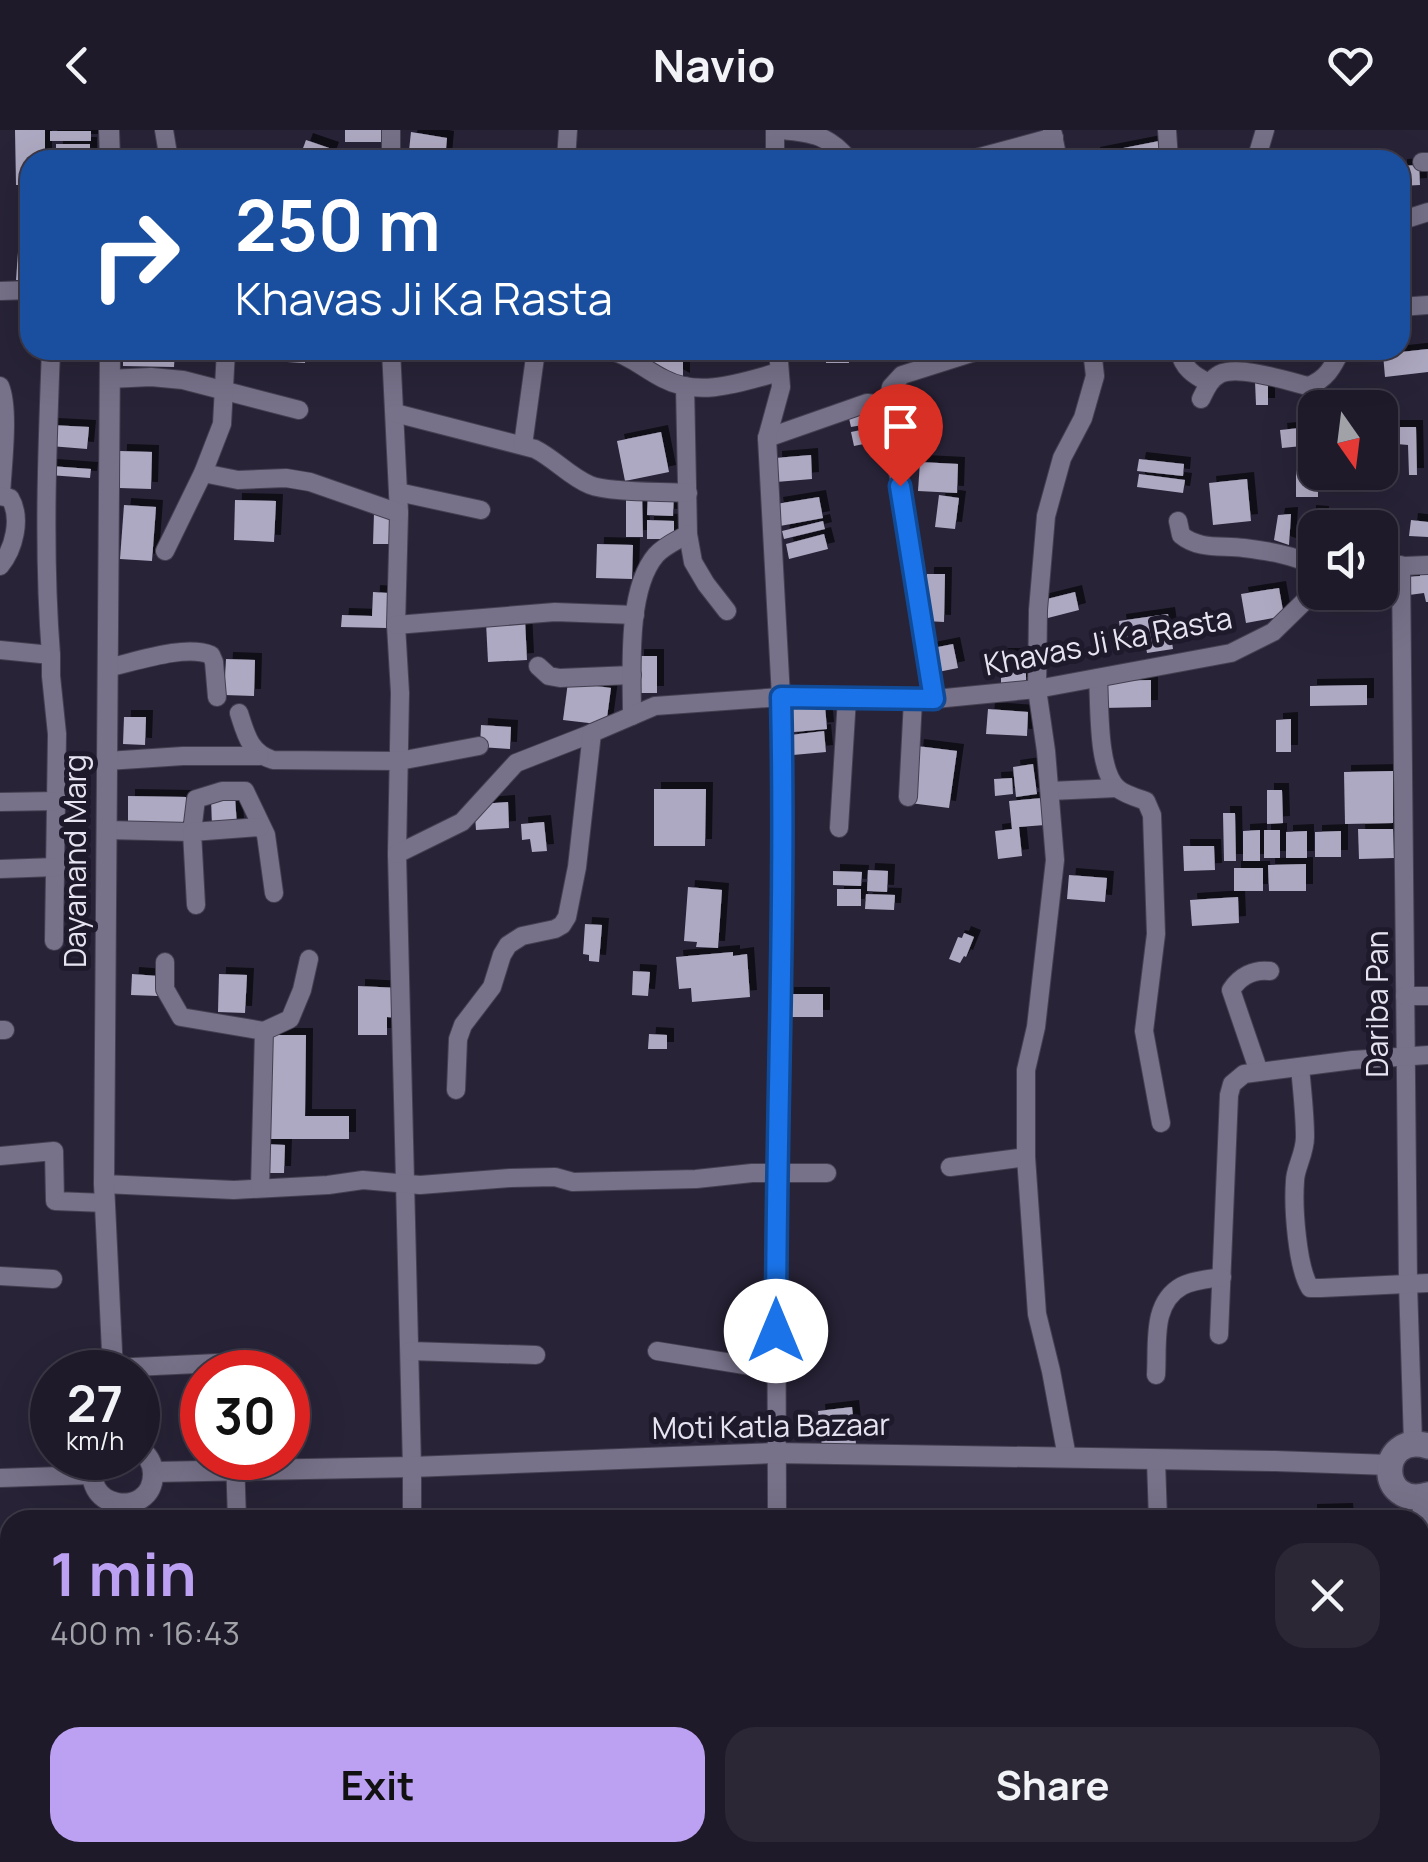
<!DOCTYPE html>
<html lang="en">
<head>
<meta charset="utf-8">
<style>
	body { margin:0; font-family:Manrope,sans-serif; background:#2b2735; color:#f1f3f6; height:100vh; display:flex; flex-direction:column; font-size:38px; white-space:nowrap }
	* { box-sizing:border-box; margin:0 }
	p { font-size:32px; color:#a1a1a8 }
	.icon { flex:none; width:55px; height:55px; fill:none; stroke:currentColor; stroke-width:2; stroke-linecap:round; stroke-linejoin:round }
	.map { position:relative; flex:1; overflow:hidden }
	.panel { position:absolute; left:0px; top:1380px; width:1430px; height:352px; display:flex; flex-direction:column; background:#1e1a29; border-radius:30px 30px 0 0; box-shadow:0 10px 40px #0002,0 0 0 2px #3c3846 }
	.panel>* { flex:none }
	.top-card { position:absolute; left:20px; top:20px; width:1390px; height:210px; border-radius:30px; box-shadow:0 10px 40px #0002,0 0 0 2px #3c3846; background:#1a4fa0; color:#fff; overflow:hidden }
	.needle { width:65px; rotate:166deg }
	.fabs { position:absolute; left:1298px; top:260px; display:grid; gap:20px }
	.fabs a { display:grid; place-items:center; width:100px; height:100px; border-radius:20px; background:#1e1a29; box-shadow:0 10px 40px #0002,0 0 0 2px #3c3846; font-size:50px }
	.speed { position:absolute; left:30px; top:1220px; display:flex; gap:20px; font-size:50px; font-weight:700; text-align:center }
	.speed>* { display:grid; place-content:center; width:130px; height:130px; border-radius:50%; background:#1e1a29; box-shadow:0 10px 40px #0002,0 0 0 2px #3c3846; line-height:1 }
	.speed small { font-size:25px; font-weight:400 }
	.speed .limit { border:15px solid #d22; background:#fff; color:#111 }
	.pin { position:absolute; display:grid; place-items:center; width:85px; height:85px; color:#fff; margin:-102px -42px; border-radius:50% 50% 50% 0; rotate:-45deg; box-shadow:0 0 10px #0007 }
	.pin .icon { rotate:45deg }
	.me { position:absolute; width:110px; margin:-55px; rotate:0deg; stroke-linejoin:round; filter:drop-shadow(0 0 8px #0008) }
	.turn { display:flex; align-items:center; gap:35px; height:210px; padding:0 50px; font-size:45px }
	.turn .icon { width:130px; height:130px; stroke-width:2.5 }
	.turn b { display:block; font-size:70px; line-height:85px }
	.round { display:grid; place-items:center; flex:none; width:105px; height:105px; border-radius:30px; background:#2b2735 }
	.overview { display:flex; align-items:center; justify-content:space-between; height:170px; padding:0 50px }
	h1 { font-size:60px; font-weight:700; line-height:75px; color:#bca0f2 }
	.cta { display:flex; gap:20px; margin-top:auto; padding:20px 50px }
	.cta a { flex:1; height:115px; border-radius:30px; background:#bca0f2; color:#111; font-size:40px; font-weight:700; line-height:115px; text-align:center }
	.cta a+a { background:#2b2735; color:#f1f3f6 }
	header { display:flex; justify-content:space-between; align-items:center; height:130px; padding:0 50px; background:#1e1a29; font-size:45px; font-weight:700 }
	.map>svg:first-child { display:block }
	.building { fill:#aea9c2; filter:url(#shadow) }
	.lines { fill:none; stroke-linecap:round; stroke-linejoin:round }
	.minor-casing { stroke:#444051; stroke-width:20 }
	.tertiary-casing { stroke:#444051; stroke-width:22 }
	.secondary-casing { stroke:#444051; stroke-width:28 }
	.minor { stroke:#777189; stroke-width:18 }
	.tertiary { stroke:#777189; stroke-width:20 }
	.secondary { stroke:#777189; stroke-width:25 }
	.route-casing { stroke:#114b97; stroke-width:25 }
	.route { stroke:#1a73e8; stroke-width:18 }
	.labels { text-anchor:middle; stroke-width:10; stroke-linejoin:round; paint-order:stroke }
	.street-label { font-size:30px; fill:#e6e4f1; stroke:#1f192c }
</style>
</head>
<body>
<header><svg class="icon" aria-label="back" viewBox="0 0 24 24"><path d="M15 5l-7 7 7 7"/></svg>Navio<svg class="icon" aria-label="heart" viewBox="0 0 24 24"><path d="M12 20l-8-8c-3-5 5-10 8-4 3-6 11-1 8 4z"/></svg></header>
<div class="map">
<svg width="1428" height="1732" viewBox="0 0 1428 1732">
	<defs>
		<filter id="shadow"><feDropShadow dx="7" dy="-7" stdDeviation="0" flood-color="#0009"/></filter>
	</defs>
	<rect width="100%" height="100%" fill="#282337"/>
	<g class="building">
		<polygon points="15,0 45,0 45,30 30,30 30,55 16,55"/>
		<rect x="345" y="0" width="41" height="12"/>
		<rect x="50" y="1" width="41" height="10"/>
		<polygon points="411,2 447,8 445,30 408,30"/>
		<polygon points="306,10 332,19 328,30 302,21"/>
		<polygon points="1159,11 1162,30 1095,30 1093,24"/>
		<polygon points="56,14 90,14 90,25 56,24"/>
		<polygon points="1419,35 1420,55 1400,56 1400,36"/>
		<polygon points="18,122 30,123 28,150 16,150"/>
		<polygon points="1428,219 1428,242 1385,247 1383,224"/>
		<polygon points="123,220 175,220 174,237 123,236"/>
		<polygon points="270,220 306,220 305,233 269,231"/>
		<polygon points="644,220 683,220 683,250 644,229"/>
		<polygon points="826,220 848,220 849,233 826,233"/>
		<polygon points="1255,251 1268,251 1268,275 1256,275"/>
		<polygon points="877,278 880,292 851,297 848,284"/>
		<polygon points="51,295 89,297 87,319 50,316"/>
		<polygon points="880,296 883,310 854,316 851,302"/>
		<polygon points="1310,297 1312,315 1282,318 1280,300"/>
		<polygon points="1386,297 1416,297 1417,345 1409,345 1408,315 1386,313"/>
		<polygon points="661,302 669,342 625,351 617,311"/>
		<polygon points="120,321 152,322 151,359 119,358"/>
		<polygon points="1315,321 1315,342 1318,342 1318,367 1296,367 1296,322"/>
		<polygon points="811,325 812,349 776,352 775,328"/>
		<polygon points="1139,329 1184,334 1183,346 1137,341"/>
		<polygon points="920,332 958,334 957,363 918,361"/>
		<polygon points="50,336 91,339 90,348 49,345"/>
		<polygon points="1139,344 1185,350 1183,363 1137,357"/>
		<polygon points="1247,349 1251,391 1213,395 1209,353"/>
		<polygon points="626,361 642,361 643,407 626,407"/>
		<polygon points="648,362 674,363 673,386 647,385"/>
		<polygon points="939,365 959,368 955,399 935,397"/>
		<polygon points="819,367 823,388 780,396 776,374"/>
		<polygon points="235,370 276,371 274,412 234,410"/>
		<polygon points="124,375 156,377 152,431 120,429"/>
		<polygon points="1309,382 1322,383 1321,398 1315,398 1315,418 1307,418"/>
		<polygon points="374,383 391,384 390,414 373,414"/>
		<polygon points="1291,384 1289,415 1274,410 1278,385"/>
		<polygon points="647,390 674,391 674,409 647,409"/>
		<polygon points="1411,390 1428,392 1428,407 1409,406"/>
		<polygon points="823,391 825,399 784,409 782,401"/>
		<polygon points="824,404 828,419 789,429 786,414"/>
		<polygon points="597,414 633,415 632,449 596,448"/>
		<polygon points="1428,442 1428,472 1426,472 1424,463 1409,465 1405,447 1420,446 1420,443"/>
		<polygon points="927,444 945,444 944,492 926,491"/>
		<polygon points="1279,458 1284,486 1246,493 1241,464"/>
		<polygon points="373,462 388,463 387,498 341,497 342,485 372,486"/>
		<polygon points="1075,462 1079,480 1044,489 1039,471"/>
		<polygon points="1168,484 1173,519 1147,523 1144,505 1121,508 1119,491"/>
		<polygon points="525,490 527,530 488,532 486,492"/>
		<polygon points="953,514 958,538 933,543 928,519"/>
		<rect x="1001" y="525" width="25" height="29"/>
		<rect x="637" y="526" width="20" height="37"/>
		<polygon points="226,529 255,530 254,566 224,565"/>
		<polygon points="1151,550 1151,577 1102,578 1102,551"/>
		<polygon points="568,552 611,558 606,595 563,590"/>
		<polygon points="1367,555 1367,575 1310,576 1310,556"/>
		<polygon points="825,576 827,599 794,602 792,579"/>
		<polygon points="988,579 1028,582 1027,606 986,604"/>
		<polygon points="124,587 146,587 145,615 123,614"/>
		<polygon points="1291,589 1291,622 1276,622 1276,590"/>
		<polygon points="481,595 511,597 510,619 480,617"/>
		<polygon points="824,601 826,622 793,625 790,605"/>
		<polygon points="917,616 957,621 949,678 910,673"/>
		<polygon points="1033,634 1037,664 1016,667 1013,637"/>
		<polygon points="1393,641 1393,693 1345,694 1344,642"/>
		<polygon points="1012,648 1013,664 995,666 994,649"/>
		<polygon points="654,659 706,659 705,716 654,716"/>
		<polygon points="1267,660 1282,660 1283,693 1267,694"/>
		<polygon points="128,666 186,667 186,698 128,698"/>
		<polygon points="235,667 237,696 212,697 211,668"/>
		<polygon points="1042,668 1045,695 1019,697 1022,726 998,729 995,701 1012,699 1009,671"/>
		<polygon points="508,672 509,698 476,700 475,686 482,685 481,674"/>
		<polygon points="1223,683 1235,683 1236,731 1224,731"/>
		<polygon points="544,692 547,721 532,722 530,709 522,710 521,694"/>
		<polygon points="1358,699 1393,699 1394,728 1359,729"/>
		<polygon points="1260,700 1260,731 1243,731 1243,701"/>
		<rect x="1264" y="700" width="16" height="28"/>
		<polygon points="1307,701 1307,728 1286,728 1286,702"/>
		<polygon points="1341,701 1341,727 1315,727 1315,702"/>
		<polygon points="1183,716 1214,716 1215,740 1184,741"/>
		<polygon points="1306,734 1306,761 1269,761 1268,735"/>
		<rect x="1234" y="738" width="29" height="23"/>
		<polygon points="868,740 888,741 887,762 867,761"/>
		<polygon points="833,741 862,742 861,756 833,755"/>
		<polygon points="1069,745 1107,748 1105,772 1067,769"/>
		<polygon points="688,757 722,760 718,818 696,817 697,812 684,811"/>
		<rect x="837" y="759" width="24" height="17"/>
		<polygon points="866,764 895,765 894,780 865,779"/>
		<polygon points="1238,767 1239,793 1192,796 1190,770"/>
		<polygon points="585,794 602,795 599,832 589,831 589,825 583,824"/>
		<polygon points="964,803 974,807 966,827 964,826 960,833 949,829 958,807 962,808"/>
		<polygon points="733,822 733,826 747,824 750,867 692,872 691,858 679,859 676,827"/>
		<polygon points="633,841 650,842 648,866 632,865"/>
		<polygon points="132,844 158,846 158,866 131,865"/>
		<polygon points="219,844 247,845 245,883 218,882"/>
		<polygon points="358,856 399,858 399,888 387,887 387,905 358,905"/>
		<rect x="787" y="864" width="36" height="23"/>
		<polygon points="649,904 667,905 667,919 648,919"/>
		<polygon points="268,905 306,905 305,986 349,986 349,1009 267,1009"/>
		<polygon points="264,1014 285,1015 284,1043 263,1043"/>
		<polygon points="852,1277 856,1314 822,1317 818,1281"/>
		<polygon points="1346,1380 1347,1390 1310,1390 1310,1381"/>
	</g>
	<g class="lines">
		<defs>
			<g id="minor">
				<polyline points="164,0 169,30"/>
				<polyline points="775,0 775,30"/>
				<path d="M782 0C812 3 829 5 849 30"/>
				<polyline points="1052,0 1058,30"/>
				<polyline points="1167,0 1169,30"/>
				<polyline points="391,30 391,0"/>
				<polyline points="566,30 568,0"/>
				<polyline points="969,30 1054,7"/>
				<polyline points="1256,30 1265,0"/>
				<polyline points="1422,32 1428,32"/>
				<polyline points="1400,91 1428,82"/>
				<polyline points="0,161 30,160"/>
				<polyline points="1400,177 1428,175"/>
				<path d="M51 220C47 321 43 424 51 525"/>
				<polyline points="391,220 399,383 396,495 400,563 397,724 412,1337 412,1390"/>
				<path d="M609 220C630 225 645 240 664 249 700 268 742 252 779 242"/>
				<path d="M1179 220C1183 238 1193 245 1209 253"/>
				<polyline points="109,249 151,247 183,250 299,280"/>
				<path d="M0 256C10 280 2 338 1 366"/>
				<polyline points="685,256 688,404 693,432 706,454 727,481"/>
				<path d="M1201 269C1206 259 1210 249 1220 244 1239 235 1287 251 1308 256 1326 250 1333 237 1341 220"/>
				<polyline points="886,280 891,257 902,245 981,220"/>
				<path d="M395 283 535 319C555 329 570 347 590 355 610 363 664 361 688 363"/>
				<polyline points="767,308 867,273 884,275 889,284 934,569"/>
				<polyline points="523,315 536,220"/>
				<polyline points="203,343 238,350 286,348 310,352 399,383"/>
				<polyline points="398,362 481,380"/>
				<path d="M0 366 10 368C22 388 14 419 0 436"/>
				<path d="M1178 391 1181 405C1199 420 1222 415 1244 418 1268 421 1293 425 1315 436"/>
				<polyline points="165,421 203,343 222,294 226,220"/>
				<polyline points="1401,435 1408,1153 1413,1313"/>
				<polyline points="1380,437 1428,435"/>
				<polyline points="396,495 555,482 635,485"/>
				<polyline points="0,520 51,525 51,546 57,604 54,811"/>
				<polyline points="538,536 549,546 560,548 632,545"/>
				<path d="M107 538C135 532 185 514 211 525L214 532 217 567"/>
				<path d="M1098 548C1100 575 1097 639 1117 658 1124 664 1137 668 1146 671L1152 685 1156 804 1144 901 1161 993"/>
				<path d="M239 583C246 605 250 623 273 630L399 631 479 616"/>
				<path d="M632 586C632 542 626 460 656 425 664 416 678 410 688 404"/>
				<polyline points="107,631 183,626 260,626"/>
				<polyline points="1050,661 1117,658"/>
				<polyline points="908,667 913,570"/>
				<polyline points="0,672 57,671"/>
				<polyline points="839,698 847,568"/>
				<polyline points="107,700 192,702 196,669 222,661 245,661 266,705 274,763"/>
				<polyline points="397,724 462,692 516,633 585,606 655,576 781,567 925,570 1037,559 1231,523 1273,502 1315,461"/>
				<polyline points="0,739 56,737"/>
				<polyline points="196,775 192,702 260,697"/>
				<polyline points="165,832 165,859 181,887 264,901"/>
				<polyline points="1405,866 1428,866"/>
				<polyline points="0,900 5,900"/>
				<path d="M1300 937C1302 960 1305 984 1305 1007 1305 1024 1295 1038 1295 1051 1293 1077 1297 1137 1310 1158H1321L1428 1153"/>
				<path d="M1259 942 1231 860C1240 846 1254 839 1270 841"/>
				<polyline points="456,960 458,909 463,895 492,857 502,825 508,815 522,806 555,799 562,795 567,787 577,737 592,603"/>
				<polyline points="0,1026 54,1021 55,1071 105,1073"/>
				<polyline points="950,1037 1026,1027"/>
				<polyline points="104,1054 234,1060 328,1055 363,1050 420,1055 510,1048 555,1047 573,1052 696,1049 752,1043 827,1043"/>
				<polyline points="260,1058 264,901 290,889 302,860 309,829"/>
				<polyline points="0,1146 53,1149"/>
				<polyline points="1219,1205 1229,965 1232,954 1244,944 1353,930 1428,925"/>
				<polyline points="410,1221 536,1225"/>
				<polyline points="657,1221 775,1240"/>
				<polyline points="113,1238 218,1233 226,1236 232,1242"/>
				<path d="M1156 1245C1158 1214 1151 1173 1182 1156 1193 1150 1209 1149 1222 1147"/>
				<polyline points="1067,1327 1051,1241 1037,1184 1026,1027 1026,940 1036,897 1055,730 1046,621 1037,559 1038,480 1046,386 1062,328 1083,288 1095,246 1092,220"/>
				<polyline points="235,1328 237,1390"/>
				<polyline points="1156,1330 1158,1390"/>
				<polyline points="0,1348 92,1345"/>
				<polyline points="777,1390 776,1043 784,694 781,567 767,308 781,257 778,220"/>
				<polyline points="1420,1662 1428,1663"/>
				<polyline points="471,1722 471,1732"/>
				<polyline points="1115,1725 1115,1722"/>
				<polyline points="241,1732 261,1722"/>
				<polyline points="408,1732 408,1722"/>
				<polyline points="695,1732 696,1722"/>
				<polyline points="779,1732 779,1722"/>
				<polyline points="967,1732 968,1722"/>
			</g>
			<g id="tertiary">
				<polyline points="109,0 110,30"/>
				<polyline points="110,220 104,1054 113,1242"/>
				<path d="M97 1328C74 1379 153 1391 153 1344 153 1332 147 1324 138 1318"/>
				<polyline points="153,1342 412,1337 775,1323 1275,1331 1390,1335"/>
				<polyline points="112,1732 112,1722"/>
			</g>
			<g id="secondary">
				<path d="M1428 1316C1377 1301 1377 1380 1428 1365"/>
				<polyline points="1420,1411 1428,1365"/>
				<polyline points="1409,1732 1409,1722"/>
			</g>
		</defs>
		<use href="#minor" class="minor-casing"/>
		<use href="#tertiary" class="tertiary-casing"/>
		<use href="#secondary" class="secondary-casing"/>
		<use href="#minor" class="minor"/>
		<use href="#tertiary" class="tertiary"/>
		<use href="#secondary" class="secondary"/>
	</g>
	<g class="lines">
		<defs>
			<path id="route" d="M776 1201C776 990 786 778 781 567L934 569 900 356"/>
		</defs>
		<use href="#route" class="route-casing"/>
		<use href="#route" class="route"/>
	</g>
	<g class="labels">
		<g class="street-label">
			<text transform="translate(1108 512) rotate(-11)" y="10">Khavas Ji Ka Rasta</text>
			<text transform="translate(76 731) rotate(-90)" y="10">Dayanand Marg</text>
			<text transform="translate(1378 874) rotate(-90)" y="10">Dariba Pan</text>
			<text transform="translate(771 1297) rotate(-1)" y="10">Moti Katla Bazaar</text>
		</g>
	</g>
</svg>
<div class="fabs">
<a><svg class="needle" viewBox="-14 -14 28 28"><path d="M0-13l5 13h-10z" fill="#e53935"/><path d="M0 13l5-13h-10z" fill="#a1a1a8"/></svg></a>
<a><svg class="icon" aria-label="sound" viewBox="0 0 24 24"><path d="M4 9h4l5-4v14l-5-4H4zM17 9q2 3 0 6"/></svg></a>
</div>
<div class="speed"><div>27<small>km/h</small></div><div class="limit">30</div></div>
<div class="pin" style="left:900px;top:356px;background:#d93025"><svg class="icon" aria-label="arrive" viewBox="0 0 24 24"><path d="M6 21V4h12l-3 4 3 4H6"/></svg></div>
<svg class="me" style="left:776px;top:1201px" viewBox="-20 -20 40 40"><circle r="19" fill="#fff"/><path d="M0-13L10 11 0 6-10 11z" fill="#1a73e8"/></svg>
<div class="top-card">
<div class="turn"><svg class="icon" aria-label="right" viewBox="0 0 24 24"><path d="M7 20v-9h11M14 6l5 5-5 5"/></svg><div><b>250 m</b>Khavas Ji Ka Rasta</div></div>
</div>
<section class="panel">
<div class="overview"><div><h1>1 min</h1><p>400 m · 16:43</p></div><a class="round"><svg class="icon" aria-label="close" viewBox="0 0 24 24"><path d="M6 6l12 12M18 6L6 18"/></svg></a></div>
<div class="cta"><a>Exit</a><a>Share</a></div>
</section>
</div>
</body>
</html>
